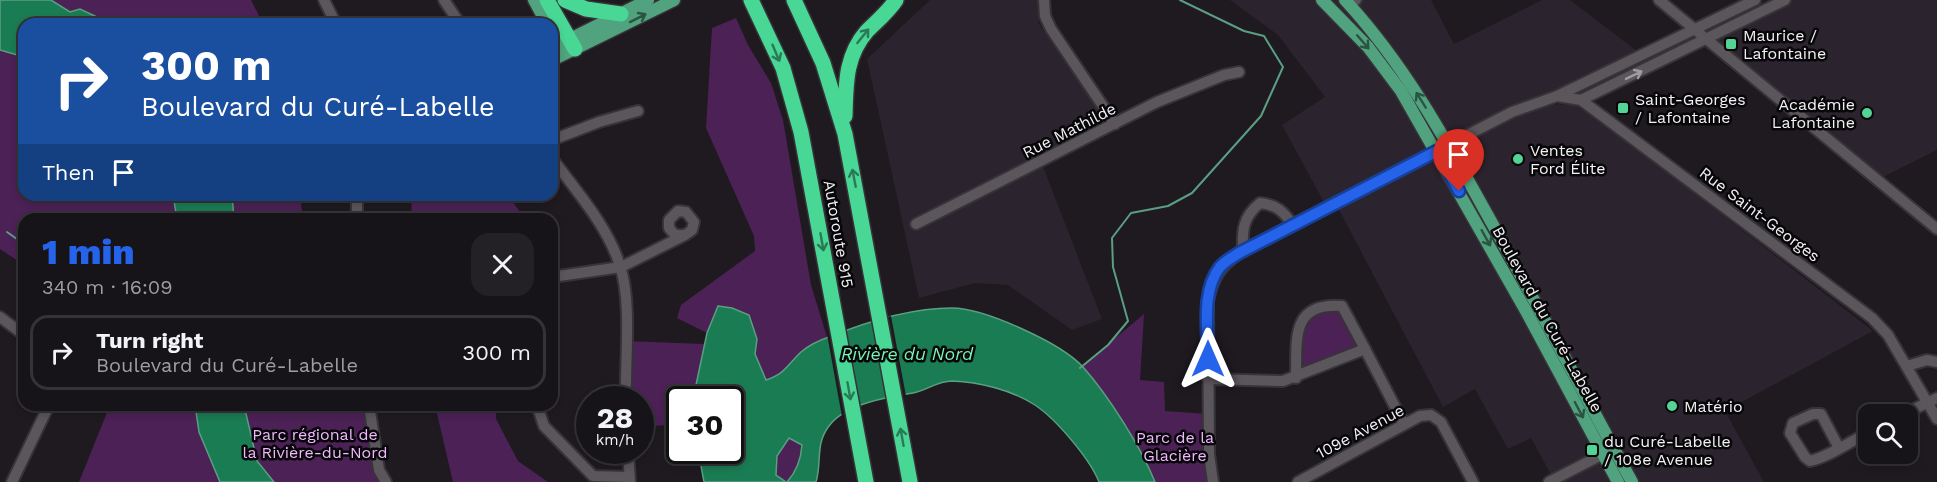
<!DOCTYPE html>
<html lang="en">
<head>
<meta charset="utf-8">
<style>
	body { margin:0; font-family:"Work Sans",sans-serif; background:#232125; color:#f1f3f6; height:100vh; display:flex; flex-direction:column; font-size:22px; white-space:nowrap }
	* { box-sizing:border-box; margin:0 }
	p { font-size:20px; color:#9e9ea2 }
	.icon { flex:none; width:33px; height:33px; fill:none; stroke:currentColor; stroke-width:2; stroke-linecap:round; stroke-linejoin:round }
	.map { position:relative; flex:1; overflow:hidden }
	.details { position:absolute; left:18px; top:213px; width:540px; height:198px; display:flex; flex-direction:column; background:#161418; border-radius:18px; box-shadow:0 3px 9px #0003,0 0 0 2px #353337 }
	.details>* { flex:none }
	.top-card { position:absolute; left:18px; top:18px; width:540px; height:183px; border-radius:18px; box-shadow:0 3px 9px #0003,0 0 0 2px #353337; background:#1a4fa0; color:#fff; overflow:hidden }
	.buttons { position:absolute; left:1858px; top:404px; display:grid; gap:12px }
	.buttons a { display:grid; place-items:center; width:60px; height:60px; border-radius:12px; background:#161418; box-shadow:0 3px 9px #0003,0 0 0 2px #353337; font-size:30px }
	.speed { position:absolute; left:576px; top:386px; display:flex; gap:12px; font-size:30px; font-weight:700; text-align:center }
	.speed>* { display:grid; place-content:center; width:78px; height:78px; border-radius:50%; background:#161418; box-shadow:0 3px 9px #0003,0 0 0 2px #353337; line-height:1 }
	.speed small { font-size:15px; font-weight:400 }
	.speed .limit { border:3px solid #111; border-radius:9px; background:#fff; color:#111 }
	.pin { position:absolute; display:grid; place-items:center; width:51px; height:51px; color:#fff; margin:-62px -26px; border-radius:50% 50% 50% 0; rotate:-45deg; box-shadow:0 0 6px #0007 }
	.pin .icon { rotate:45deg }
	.me { position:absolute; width:66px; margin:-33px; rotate:0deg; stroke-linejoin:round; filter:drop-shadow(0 0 4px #0008) }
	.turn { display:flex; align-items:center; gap:21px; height:126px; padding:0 24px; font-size:27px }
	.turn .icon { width:78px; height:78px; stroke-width:2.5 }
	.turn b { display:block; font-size:42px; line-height:51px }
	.then { display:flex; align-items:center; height:57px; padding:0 24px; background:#0003; gap:12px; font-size:22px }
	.round { display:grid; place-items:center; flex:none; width:63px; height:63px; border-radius:18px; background:#232125 }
	.headline { display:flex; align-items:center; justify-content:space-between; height:102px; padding:0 24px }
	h1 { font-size:36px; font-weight:800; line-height:45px; color:#2563eb }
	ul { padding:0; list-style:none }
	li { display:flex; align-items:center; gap:18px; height:75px; margin:0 12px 9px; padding:0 12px; border:3px solid #353337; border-radius:18px }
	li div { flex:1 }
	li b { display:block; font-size:22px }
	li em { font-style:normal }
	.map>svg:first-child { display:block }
	.built { fill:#2b232d }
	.green { fill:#4c2156 }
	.water { fill:#1a7c52; stroke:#5b9f83; stroke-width:1.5 }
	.pier { fill:#1e1a20 }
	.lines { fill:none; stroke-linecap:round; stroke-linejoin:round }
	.stream { stroke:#5b9f83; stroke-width:2 }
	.minor-casing { stroke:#373438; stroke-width:14 }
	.major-casing { stroke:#373438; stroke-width:15 }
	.highway-casing { stroke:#373438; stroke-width:18 }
	.minor { stroke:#5b555c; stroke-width:10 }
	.major { stroke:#50a37e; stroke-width:12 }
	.highway { stroke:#48d795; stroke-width:15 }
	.oneway { stroke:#2c5443 }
	.oneway2 { stroke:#2b7956 }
	.oneway3 { stroke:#a09ba1 }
	.route-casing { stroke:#184099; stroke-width:15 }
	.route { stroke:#2563eb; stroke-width:10 }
	.poi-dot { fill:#54d396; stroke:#070608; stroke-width:2 }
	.labels { text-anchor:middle; stroke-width:5; stroke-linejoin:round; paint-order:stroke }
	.poi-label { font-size:16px; fill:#f4f1f5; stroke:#070608; text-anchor:start }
	.street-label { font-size:16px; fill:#f4f1f5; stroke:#070608 }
	.park-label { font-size:16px; fill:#f0b8fe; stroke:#070608 }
	.water-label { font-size:18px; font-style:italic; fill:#7cf4b6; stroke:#070608 }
</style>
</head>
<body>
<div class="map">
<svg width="1937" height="482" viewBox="0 0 1937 482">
	<rect width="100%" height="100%" fill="#1e1a20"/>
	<g class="built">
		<polygon points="930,0 1037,0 1039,24 1101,114 1093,128 1039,156 1102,319 1072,330 1008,285 975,283 919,298 867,59"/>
		<polygon points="1230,0 1355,0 1357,3 1362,0 1431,0 1454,44 1542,0 1570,0 1637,51 1327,208 1282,125 1325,97 1278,35"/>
		<polygon points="1785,0 1937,0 1937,150 1877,180 1708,39"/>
		<polygon points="1558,104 1581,106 1873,331 1725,411 1764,482 1634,482 1452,147 1535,108"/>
		<polygon points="1438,155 1613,482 1555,482 1531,438 1508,449 1475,389 1443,407 1337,206"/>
	</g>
	<g class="green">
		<polygon points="51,0 251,0 263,24 112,24 80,9 70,12"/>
		<polygon points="736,18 748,45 771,83 783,120 811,285 827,337 802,351 779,376 766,380 755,354 757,339 719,306 707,333 677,318 681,305 755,251 754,236 706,128 712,28"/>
		<polygon points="0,50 24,57 24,195 173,195 177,219 24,219 24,265 0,249"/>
		<polygon points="232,195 300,195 303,219 234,219"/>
		<polygon points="411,195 508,195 525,219 412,219"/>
		<polygon points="1342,306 1365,349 1296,378 1304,315"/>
		<polygon points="1144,314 1140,380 1164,382 1165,411 1209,414 1213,482 1155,482 1128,429 1082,366"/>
		<polygon points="626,341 705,344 693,399 680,399 679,424 641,427 640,399 626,399"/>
		<polygon points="110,405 195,405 199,432 220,482 79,482"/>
		<polygon points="244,405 369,405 386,482 274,482 257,461"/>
		<polygon points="435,405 496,405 496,419 518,461 548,482 453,482"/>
		<path d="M788 438 802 445C801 459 797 474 786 482L776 476 777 456Z"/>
	</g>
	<g class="water">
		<polygon points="0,0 51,0 70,12 80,9 112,24 24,24 24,57 0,50"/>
		<polygon points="173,195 232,195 234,219 177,219"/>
		<path d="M718 306 732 308 749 315 757 339 755 354 766 380C785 374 787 365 801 352 808 346 820 340 829 337 866 322 911 308 952 308 984 308 1061 343 1083 367 1108 395 1141 447 1155 482H1099C1090 459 1056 419 1035 405 1012 390 979 382 952 381 937 381 926 391 913 393 887 397 845 404 829 426 815 444 822 462 816 482H787C797 471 801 459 802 445L789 438 777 456 776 475 786 482H704L698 450H730V399H693L707 333Z"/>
		<polygon points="195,405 244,405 257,461 274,482 220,482 199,432"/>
	</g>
	<g class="pier">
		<polygon points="891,316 906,396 889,399 880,318"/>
		<polygon points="844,329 850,414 842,417 827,334"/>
	</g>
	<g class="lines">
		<g class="stream">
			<polyline points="7,232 24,244"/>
			<polyline points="1080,368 1108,345 1128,321 1113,267 1112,238 1131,213 1168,206 1192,193 1261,116 1283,67 1264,36 1244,31 1180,0"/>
		</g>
		<defs>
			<g id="minor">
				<polyline points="324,0 336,24"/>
				<polyline points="444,0 460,24"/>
				<polyline points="1044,0 1045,16 1051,29 1115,124"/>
				<polyline points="1659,0 1937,229"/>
				<polyline points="1354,1 1356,0"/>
				<polyline points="1557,96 1755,0"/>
				<polyline points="1581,100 1872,318 1888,335 1937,419"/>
				<polyline points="552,140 599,122 638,111"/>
				<path d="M552 158C576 191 608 226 620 266 632 301 625 361 626 399"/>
				<polyline points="357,195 357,219"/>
				<polyline points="916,224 1157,102 1224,75 1239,72"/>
				<path d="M1243 251C1242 230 1243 217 1260 203 1277 205 1283 211 1293 225"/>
				<polyline points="552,277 621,267 685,235 692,230 694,222 686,212 678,211 669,220 669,228 675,235 685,235"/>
				<polyline points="0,317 24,335"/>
				<polyline points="1907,366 1927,360 1937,362"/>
				<path d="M1296 378C1297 340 1290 302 1342 306L1365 349"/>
				<polyline points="1208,379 1283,381 1365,349 1404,424"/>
				<polyline points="369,405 379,470 386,482"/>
				<polyline points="537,405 544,426 593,476 629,477"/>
				<polyline points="1904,414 1937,398"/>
				<path d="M1839 448 1821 414H1813L1793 423 1790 433 1805 457 1810 461C1830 456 1850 442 1869 432"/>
				<polyline points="628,450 630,482"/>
				<polyline points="12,482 49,405"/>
				<path d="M1213 482 1209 454 1208 300C1213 277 1221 266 1239 253L1512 112 1557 96 1581 100 1785 0"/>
				<polyline points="1298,482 1420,416 1431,415 1441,422 1473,482"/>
				<polyline points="1549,482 1611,450"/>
			</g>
			<g id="major">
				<polyline points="534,0 547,24"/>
				<polyline points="1322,0 1368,47 1401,91 1526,311 1618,482"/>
				<path d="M1345 0C1407 67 1449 146 1493 225 1540 310 1585 396 1632 482"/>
				<polyline points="552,33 562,51"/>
				<polyline points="552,48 648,0"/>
				<polyline points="552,60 674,0"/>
			</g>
			<g id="highway">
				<polyline points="547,0 575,49"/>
				<polyline points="565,0 586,9 621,14"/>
				<polyline points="751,0 783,68 801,132 866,482"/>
				<polyline points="794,0 823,63 845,134 910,482"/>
				<path d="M845 116C846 85 845 56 867 31 877 21 888 12 896 0"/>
			</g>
		</defs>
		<use href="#minor" class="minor-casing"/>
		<use href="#major" class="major-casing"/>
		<use href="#highway" class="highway-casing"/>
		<use href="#minor" class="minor"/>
		<use href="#major" class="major"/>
		<use href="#highway" class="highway"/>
	</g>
	<defs><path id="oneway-shaft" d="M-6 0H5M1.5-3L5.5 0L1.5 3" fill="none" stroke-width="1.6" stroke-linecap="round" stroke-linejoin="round" transform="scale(1.5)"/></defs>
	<g class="oneway">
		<use href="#oneway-shaft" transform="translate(638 18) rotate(-27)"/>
		<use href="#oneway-shaft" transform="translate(1363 42) rotate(49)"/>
		<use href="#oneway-shaft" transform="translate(1421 100) rotate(-122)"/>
		<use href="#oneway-shaft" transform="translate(1486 238) rotate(61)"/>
		<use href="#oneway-shaft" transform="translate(1579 410) rotate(62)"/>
	</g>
	<g class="oneway2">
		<use href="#oneway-shaft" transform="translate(863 36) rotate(-51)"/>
		<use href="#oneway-shaft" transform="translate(776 53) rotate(67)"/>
		<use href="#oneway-shaft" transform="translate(854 178) rotate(-101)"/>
		<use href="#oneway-shaft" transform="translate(822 242) rotate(80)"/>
		<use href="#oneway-shaft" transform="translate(849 391) rotate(80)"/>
		<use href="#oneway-shaft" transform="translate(902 437) rotate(-100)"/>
	</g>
	<use class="oneway3" href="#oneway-shaft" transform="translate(1634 75) rotate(-26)"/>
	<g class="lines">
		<defs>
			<path id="route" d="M1208 359C1208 330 1201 291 1220 267 1225 261 1233 257 1239 253L1437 151 1459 191"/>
		</defs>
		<use href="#route" class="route-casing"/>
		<use href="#route" class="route"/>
	</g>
	<g class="poi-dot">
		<rect x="1725" y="38" width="12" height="12" rx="3"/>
		<rect x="1617" y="102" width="12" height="12" rx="3"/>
		<circle cx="1867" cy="113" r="6"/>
		<circle cx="1518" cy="159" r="6"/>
		<circle cx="1672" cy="406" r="6"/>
		<rect x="1586" y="444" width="12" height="12" rx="3"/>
	</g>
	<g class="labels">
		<g class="poi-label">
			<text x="1743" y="41">Maurice /<tspan x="1743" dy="18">Lafontaine</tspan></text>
			<text x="1635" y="105">Saint-Georges<tspan x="1635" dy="18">/ Lafontaine</tspan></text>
			<text x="1855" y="110" text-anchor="end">Académie<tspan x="1855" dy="18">Lafontaine</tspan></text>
			<text x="1530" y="156">Ventes<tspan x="1530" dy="18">Ford Élite</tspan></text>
			<text x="1684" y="412">Matério</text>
			<text x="1604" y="447">du Curé-Labelle<tspan x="1604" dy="18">/ 108e Avenue</tspan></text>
		</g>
		<g class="street-label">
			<text transform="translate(1069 130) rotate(-27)" y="6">Rue Mathilde</text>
			<text transform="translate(1760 214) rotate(37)" y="6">Rue Saint-Georges</text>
			<text transform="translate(839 234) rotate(80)" y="6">Autoroute 915</text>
			<text transform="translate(1548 319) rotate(61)" y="6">Boulevard du Curé-Labelle</text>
			<text transform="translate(1360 431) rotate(-28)" y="6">109e Avenue</text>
		</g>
		<g class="park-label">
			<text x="315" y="440">Parc régional de<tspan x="315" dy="18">la Rivière-du-Nord</tspan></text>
			<text x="1175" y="443">Parc de la<tspan x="1175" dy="18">Glacière</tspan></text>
		</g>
		<g class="water-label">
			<text x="907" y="360">Rivière du Nord</text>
		</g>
	</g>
</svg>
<div class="buttons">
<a><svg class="icon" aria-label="search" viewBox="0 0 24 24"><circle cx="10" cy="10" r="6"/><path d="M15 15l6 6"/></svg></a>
</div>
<div class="speed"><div>28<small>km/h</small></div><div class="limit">30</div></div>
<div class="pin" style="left:1459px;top:191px;background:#d93025"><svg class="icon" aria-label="arrive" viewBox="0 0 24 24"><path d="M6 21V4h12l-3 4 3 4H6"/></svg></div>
<svg class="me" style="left:1208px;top:359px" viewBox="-20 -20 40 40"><path d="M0-17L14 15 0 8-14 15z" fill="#2563eb" stroke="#fff" stroke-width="4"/></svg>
<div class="top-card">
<div class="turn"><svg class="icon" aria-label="right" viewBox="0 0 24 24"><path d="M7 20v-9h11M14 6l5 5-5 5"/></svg><div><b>300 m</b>Boulevard du Curé-Labelle</div></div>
<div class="then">Then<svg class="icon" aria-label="arrive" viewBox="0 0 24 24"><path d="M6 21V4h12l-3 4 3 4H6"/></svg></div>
</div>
<section class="details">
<div class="headline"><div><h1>1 min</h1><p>340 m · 16:09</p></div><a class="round"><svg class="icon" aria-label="close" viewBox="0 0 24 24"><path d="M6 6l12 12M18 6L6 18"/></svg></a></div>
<ul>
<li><svg class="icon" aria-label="right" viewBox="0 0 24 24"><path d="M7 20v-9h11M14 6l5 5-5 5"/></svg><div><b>Turn right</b><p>Boulevard du Curé-Labelle</p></div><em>300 m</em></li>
</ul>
</section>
</div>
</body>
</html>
